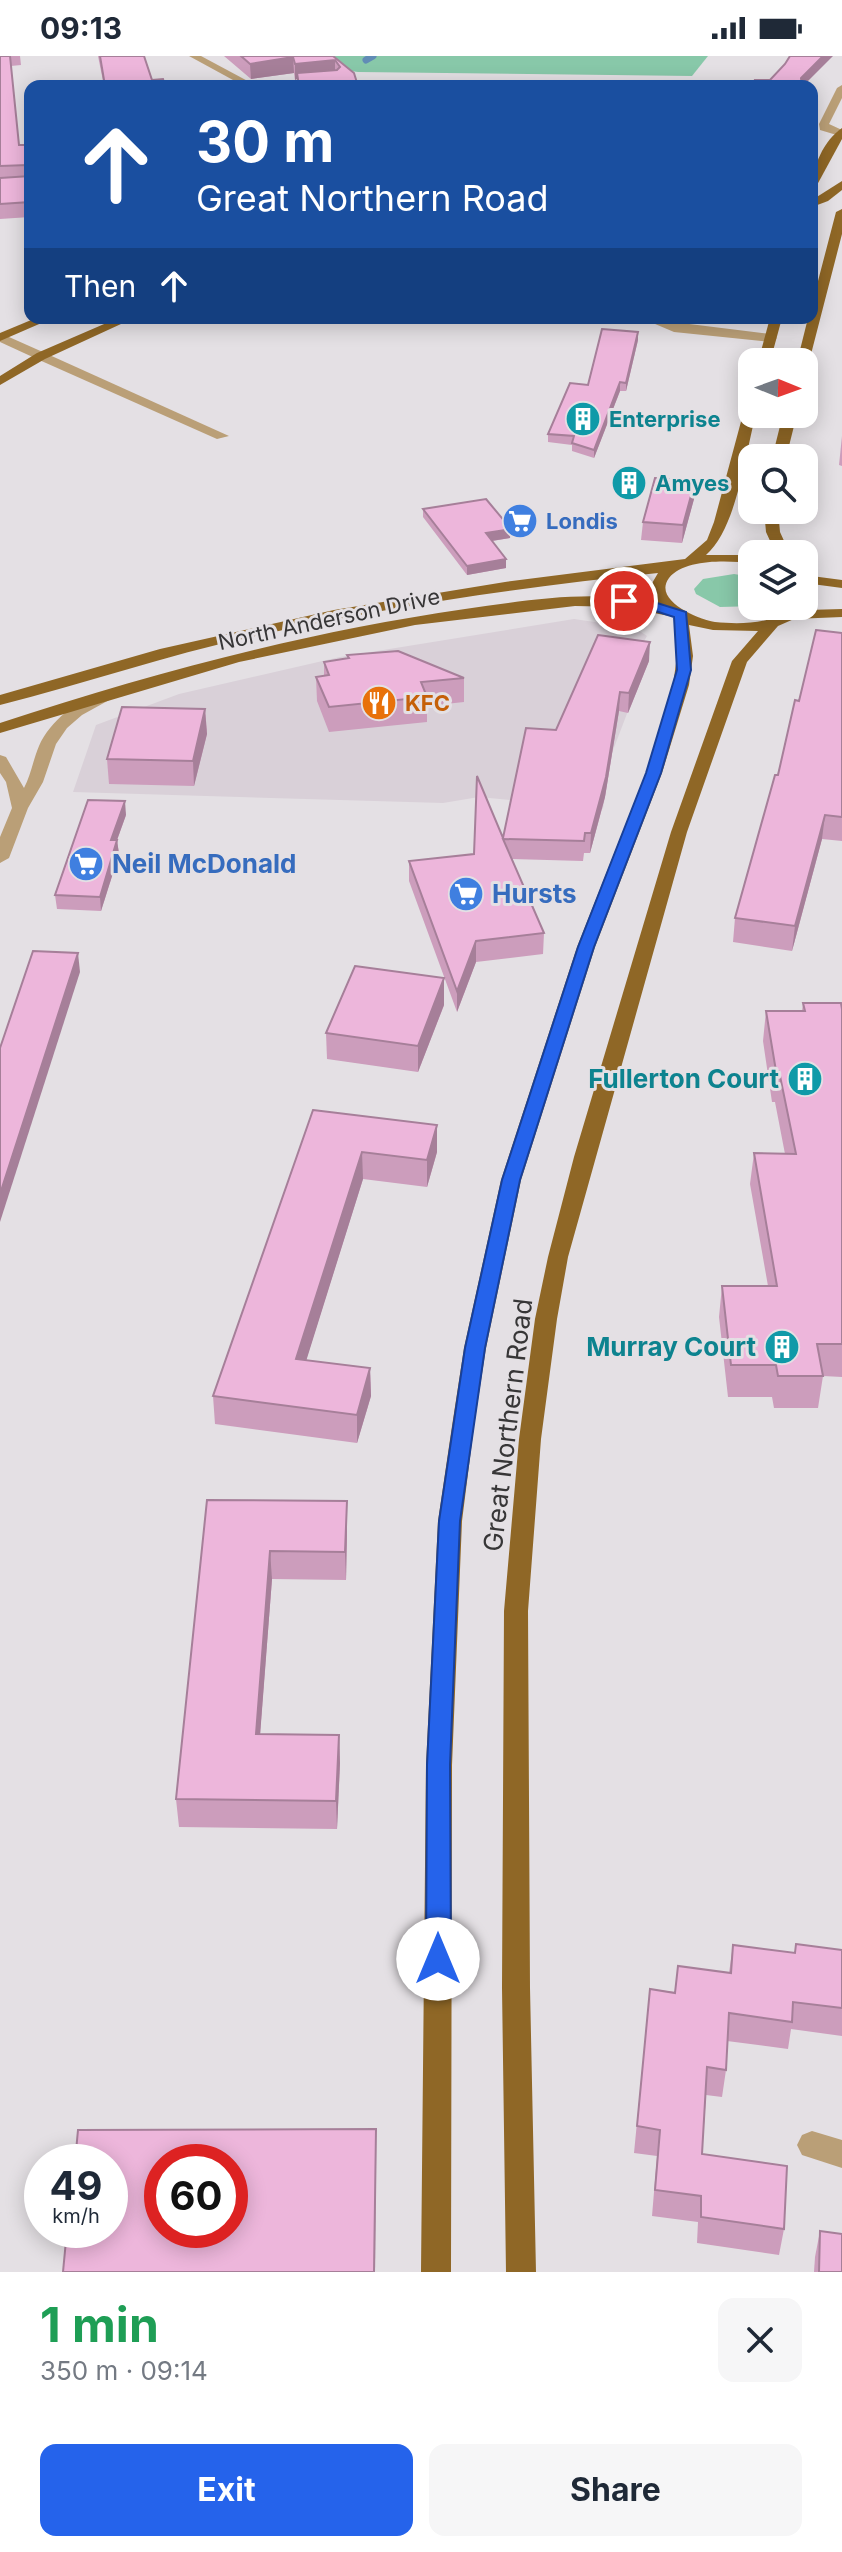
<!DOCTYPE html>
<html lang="en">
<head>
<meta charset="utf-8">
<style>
	body { margin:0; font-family:Inter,sans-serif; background:#f6f6f7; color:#1f2937; height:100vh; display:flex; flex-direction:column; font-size:30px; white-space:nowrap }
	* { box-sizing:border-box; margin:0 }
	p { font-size:26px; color:#747a83 }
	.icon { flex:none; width:44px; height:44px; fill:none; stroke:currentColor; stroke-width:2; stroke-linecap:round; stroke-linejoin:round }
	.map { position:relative; height:2216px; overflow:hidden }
	.details { display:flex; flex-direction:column; background:#fff; flex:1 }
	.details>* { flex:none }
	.top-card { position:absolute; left:24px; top:24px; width:794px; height:244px; border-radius:16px; box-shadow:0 4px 20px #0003; background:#1a4fa0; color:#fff; overflow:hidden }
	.needle { width:52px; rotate:91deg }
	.fabs { position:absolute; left:738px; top:292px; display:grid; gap:16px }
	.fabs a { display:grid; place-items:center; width:80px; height:80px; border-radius:16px; background:#fff; box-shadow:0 4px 20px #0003; font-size:40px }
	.speed { position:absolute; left:24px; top:2088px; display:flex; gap:16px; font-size:40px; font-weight:700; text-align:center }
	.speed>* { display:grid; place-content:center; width:104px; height:104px; border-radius:50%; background:#fff; box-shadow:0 4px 20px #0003; line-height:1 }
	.speed small { font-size:20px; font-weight:400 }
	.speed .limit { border:12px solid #d22; background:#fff; color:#111 }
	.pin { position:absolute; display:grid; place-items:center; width:68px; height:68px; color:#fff; margin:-34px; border:4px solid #fff; border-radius:50%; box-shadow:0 2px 8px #0007 }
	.me { position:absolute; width:88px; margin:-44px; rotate:0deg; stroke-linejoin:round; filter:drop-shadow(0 0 6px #0008) }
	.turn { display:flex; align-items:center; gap:28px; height:168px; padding:0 40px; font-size:36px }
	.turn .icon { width:104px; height:104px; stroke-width:2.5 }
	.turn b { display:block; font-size:56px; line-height:68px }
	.then { display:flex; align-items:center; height:76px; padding:0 40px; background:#0003; gap:16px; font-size:30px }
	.round { display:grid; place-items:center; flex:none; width:84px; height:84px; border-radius:16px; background:#f6f6f7 }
	.head { display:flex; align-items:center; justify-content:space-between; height:136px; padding:0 40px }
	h1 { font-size:48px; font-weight:700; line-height:60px; color:#1e9e55 }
	.button { display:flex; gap:16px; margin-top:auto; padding:16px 40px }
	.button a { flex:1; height:92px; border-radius:16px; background:#2563eb; color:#fff; font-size:32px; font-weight:700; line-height:92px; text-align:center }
	.button a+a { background:#f6f6f7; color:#1f2937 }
	.status { display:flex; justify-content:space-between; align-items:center; height:56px; padding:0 40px; background:#fff; direction:ltr }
	.status svg { height:22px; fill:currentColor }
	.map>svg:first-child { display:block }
	.built { fill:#d9d0d8 }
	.green { fill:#88c8a9 }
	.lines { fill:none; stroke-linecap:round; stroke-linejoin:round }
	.stream { stroke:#618cb6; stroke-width:7 }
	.minor { fill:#ba9f77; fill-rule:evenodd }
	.tertiary { fill:#ba9f77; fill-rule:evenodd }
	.primary { fill:#8f6726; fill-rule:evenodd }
	.wall { fill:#cc9dbc }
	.shaded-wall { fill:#a67f99 }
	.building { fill:#edb6db; stroke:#a67f99; stroke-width:2; fill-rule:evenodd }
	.route { fill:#2563eb; stroke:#184099; stroke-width:2 }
	.labels { text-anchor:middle; stroke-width:6; stroke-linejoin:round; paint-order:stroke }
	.far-culture-label { font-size:22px; font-weight:bold; fill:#0d838f; stroke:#e4e0e4; text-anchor:start }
	.far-shop-label { font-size:22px; font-weight:bold; fill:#366cbe; stroke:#e4e0e4; text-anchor:start }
	.far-street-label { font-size:22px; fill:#373637; stroke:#e4e0e4 }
	.far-food-label { font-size:22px; font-weight:bold; fill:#c56008; stroke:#e4e0e4; text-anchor:start }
	.shop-label { font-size:26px; font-weight:bold; fill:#366cbe; stroke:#e4e0e4; text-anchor:start }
	.culture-label { font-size:26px; font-weight:bold; fill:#0d838f; stroke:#e4e0e4; text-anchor:end }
	.street-label { font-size:26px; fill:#373637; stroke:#e4e0e4 }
</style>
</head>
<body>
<div class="status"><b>09:13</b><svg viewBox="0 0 49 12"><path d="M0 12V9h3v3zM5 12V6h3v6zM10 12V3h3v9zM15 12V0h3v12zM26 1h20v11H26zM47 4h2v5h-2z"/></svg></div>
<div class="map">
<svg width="842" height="2216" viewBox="0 0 842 2216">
	<rect width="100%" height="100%" fill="#e4e0e4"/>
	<polygon class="built" points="574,563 635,572 647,580 634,603 647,605 612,697 603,753 479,741 443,747 73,736 96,669 179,638 340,601"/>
	<g class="green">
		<polygon points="326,0 708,0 692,20 358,16 343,14"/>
		<polygon points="734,518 752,521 752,550 757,550 720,551 696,538 694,533 703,523"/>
	</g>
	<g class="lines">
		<polyline class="stream" points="366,4 373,0"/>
		<g class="minor">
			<polygon points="189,0 201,0 257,30 244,30"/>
			<polygon points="842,29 842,42 829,68 842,74 840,80 820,74 819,68 837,32"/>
			<polygon points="641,262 771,278 777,282 771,286 674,276"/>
			<polygon points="37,297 45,297 229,380 217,383 37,303"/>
			<polygon points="812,2075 842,2084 842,2112 802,2099 797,2089 802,2079"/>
		</g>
		<g class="tertiary">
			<polygon points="0,277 45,297 47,300 37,303 0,286"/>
			<path d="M105 635 111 637V643L82 659 67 672 56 688 43 726 28 752 9 802 0 807V781L12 752 6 726 0 717V699L6 701 24 732C31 719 33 704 39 690 50 665 78 643 105 635Z"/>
		</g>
		<g class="primary">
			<path d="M842 72V83L817 129 812 132C812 111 824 84 842 72Z"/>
			<polygon points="842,125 842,134 828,145 812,151 812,144"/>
			<polygon points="842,153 842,178 809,306 804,310 804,306 797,306 808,262 812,262 812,248 836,156"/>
			<polygon points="36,262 53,262 0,285 0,277"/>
			<polygon points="118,262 134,262 45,303 0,329 0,320 37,297"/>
			<polygon points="770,262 782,262 770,306 758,306"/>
			<path d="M752 343V358H756C745 398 737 472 706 499H752V507C729 505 685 502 669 522 652 545 700 564 715 566 735 568 758 568 776 561 787 557 793 550 804 550V519L842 524V532L812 528 816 542 807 554 842 553V561L794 563 778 570 747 606 687 776 568 1201 557 1263 541 1383 528 1555 530 1932 536 2216H506L502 1932 504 1555 519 1383 535 1263 548 1201 574 1101 671 776 732 605 758 575 713 574 689 569 693 600 689 629 662 717 595 891 521 1124 486 1292 474 1370 462 1465 452 1709 451 2216H421L426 1709 438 1465 452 1370 464 1292 501 1124 577 891 646 717 673 629 677 600 674 561 624 551 575 550 415 569 239 606 0 677V667C152 617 306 576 465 553 528 544 594 533 658 547L651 529 658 517C521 531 385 551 251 581 166 599 84 628 0 649V639L160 593 334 554 505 526 685 503 707 484 714 466 746 347Z"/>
			<polygon points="783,358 797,358 786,402 772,402"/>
			<polygon points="764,454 778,454 780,476 790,498 776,498 766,476"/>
		</g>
	</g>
	<g class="wall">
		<polygon points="0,0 20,0 21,9 11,10 19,89 30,89 30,161 0,163"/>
		<polygon points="98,0 144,0 152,24 165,30 104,30"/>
		<polygon points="224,0 333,0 358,30 297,30 297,23 295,24 294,17 251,23"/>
		<polygon points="638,284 626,335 620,335 594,402 572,395 572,389 548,386 548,378 588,329"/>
		<polygon points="842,380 842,410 839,409"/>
		<polygon points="695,425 694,443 682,487 641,484 643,466"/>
		<polygon points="423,453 511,473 510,482 492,485 506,512 467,519 423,461"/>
		<polygon points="842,577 842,785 822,783 792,895 733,886 735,862 799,645"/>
		<polygon points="347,599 464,622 464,646 427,650 427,666 329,676 317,645 316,621 324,620 324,606 347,602"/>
		<polygon points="649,605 628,657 619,655 605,741 590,797 584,797 583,805 512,803 544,877 543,898 476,906 457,956 409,825 409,805 474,798 503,782 556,674"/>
		<polygon points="205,653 207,678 194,730 109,728 107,703"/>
		<polygon points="126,759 117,784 119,798 101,855 57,853 55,839"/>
		<polygon points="803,947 842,953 842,1321 823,1320 818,1352 774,1352 772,1341 728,1341 719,1261 722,1230 768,1230 750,1128 754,1097 785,1098 775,1046 772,1046 763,985 766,955 802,955"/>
		<polygon points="444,949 418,1016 327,1003 326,977"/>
		<polygon points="313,1054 437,1069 437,1096 427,1131 363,1123 306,1304 370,1312 371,1340 357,1387 215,1368 213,1340"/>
		<polygon points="207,1444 347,1473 346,1524 272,1523 260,1678 339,1679 340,1707 337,1773 179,1771 176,1743"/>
		<polygon points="733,1889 794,1897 842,1894 842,1980 791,1973 788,1993 727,1985 726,2014 722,2041 706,2039 702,2098 784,2173 779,2199 697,2187 698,2166 652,2160 657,2100 634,2097 650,1933 675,1936 678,1910 729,1917"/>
		<polygon points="820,2175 842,2216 814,2216 815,2201"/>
	</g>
	<g class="shaded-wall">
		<polygon points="823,0 833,0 803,30 800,30 801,22"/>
		<polygon points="293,1 294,17 251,23 250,8"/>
		<polygon points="335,4 335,19 297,17 297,23 295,24 295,8"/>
		<polygon points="638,276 638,284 626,335 626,327"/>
		<polygon points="620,326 620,335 594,402 594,394"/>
		<polygon points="695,425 694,443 682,487 683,469"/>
		<polygon points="511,473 510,482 485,486 486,477"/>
		<polygon points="506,503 506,512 467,519 467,510"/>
		<polygon points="650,586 649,605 628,657 629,637"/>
		<polygon points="620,636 619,655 605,741 590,797 591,777"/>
		<polygon points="205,653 207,678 194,730 193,705"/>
		<polygon points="125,745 126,759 112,798 111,784"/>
		<polygon points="825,759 822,783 792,895 795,870"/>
		<polygon points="117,784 119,798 101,855 100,841"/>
		<polygon points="476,885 476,906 457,956 457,935"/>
		<polygon points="78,897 80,916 0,1166 0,1138"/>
		<polygon points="444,922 444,949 418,1016 418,990"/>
		<polygon points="437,1069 437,1096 427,1131 427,1104"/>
		<polygon points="362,1096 363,1123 298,1331 296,1303"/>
		<polygon points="370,1312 371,1340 357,1387 357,1359"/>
		<polygon points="347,1445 347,1473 346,1524 345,1496"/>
		<polygon points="270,1495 272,1523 258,1706 256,1678"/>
		<polygon points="339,1679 340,1707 337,1773 336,1745"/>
		<polygon points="376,2073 375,2216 374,2216"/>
	</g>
	<g class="building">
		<polygon points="0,0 10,0 19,89 30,89 30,111 28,109 0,110"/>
		<polygon points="100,0 144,0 152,24 163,23 165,30 105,30"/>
		<polygon points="241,0 333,0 354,17 358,30 299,30 297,17 337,14 340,11 335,4 295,8 293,1 250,8"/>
		<polygon points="790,0 823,0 801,22 802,30 756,30 755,24 770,24 785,8"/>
		<polygon points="30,120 30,146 0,148 0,122"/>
		<polygon points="602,273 638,276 626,327 620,326 594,394 572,387 574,380 548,378 570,327 588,329"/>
		<polygon points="655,422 695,425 683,469 643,466"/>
		<polygon points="486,443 511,473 486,477 506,503 467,510 423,453"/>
		<polygon points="816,574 842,577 842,761 825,759 795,870 735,862 775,719 778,719 795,644 799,645"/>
		<polygon points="598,579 650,586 629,637 620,636 606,721 591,777 585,777 584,785 503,783 544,877 476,885 457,935 409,805 474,798 477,720 503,782 526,672 556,674"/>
		<polygon points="398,595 464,622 421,626 427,641 329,651 316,621 329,619 324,606 349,602 347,599"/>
		<polygon points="122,651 205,653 193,705 107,703"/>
		<polygon points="88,744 125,745 111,784 117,784 100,841 55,839"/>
		<polygon points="33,895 78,897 0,1138 0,992"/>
		<polygon points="355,910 444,922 418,990 326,977"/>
		<polygon points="803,947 841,947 842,953 842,1288 817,1288 823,1320 778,1320 776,1309 731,1309 722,1230 777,1230 754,1097 796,1098 779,1015 776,1015 766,955 805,955"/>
		<polygon points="313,1054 437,1069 427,1104 362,1096 296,1303 370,1312 357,1359 213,1340"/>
		<polygon points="207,1444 347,1445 345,1496 270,1495 256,1678 339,1679 336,1745 176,1743"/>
		<polygon points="796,1888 842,1894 842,1952 793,1946 792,1966 729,1957 726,2014 707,2011 702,2098 787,2110 784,2173 701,2161 701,2140 655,2134 660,2074 637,2070 650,1933 675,1937 678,1910 731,1917 733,1889 795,1897"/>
		<path d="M376 2073 374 2216H63L67 2174H110V2106H75L78 2074ZM162 2106H230V2174H162Z"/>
		<polygon points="820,2175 842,2178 842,2216 819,2216"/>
	</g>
	<polygon class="route" points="619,542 641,542 686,556 691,614 661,717 594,891 520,1124 485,1292 460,1465 450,1709 451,1903 447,1911 438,1914 430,1911 426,1903 427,1709 439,1465 465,1292 502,1124 578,891 646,717 677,614 674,561 640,550 619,548"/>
	<defs>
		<symbol id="building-disc" viewBox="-11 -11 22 22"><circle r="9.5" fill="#0f9aa8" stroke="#e4e0e4"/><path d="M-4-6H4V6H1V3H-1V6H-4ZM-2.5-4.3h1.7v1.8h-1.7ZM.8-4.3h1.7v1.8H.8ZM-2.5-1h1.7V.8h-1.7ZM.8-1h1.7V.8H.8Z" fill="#fff"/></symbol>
		<symbol id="supermarket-disc" viewBox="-11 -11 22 22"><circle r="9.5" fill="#3f7fe0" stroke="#e4e0e4"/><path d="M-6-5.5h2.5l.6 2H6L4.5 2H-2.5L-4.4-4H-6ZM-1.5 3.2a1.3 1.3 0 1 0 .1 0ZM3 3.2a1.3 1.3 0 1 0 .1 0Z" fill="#fff"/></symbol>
		<symbol id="restaurant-disc" viewBox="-11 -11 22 22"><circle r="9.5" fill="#e8710a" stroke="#e4e0e4"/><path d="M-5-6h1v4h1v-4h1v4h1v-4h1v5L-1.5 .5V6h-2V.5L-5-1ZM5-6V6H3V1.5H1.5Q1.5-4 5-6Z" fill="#fff"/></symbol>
	</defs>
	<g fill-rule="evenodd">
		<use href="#building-disc" x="563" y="343" width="40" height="40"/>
		<use href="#building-disc" x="609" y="407" width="40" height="40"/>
		<use href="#supermarket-disc" x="500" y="445" width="40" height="40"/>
		<use href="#restaurant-disc" x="359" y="627" width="40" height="40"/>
		<use href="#supermarket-disc" x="66" y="788" width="40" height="40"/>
		<use href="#supermarket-disc" x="446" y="818" width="40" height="40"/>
		<use href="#building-disc" x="785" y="1003" width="40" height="40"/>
		<use href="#building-disc" x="762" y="1271" width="40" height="40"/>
	</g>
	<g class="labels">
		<g class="far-culture-label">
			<text x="609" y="371">Enterprise</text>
			<text x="655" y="435">Amyes</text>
		</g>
		<g class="far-shop-label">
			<text x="546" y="473">Londis</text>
		</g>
		<g class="far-street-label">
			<text transform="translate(329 563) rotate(-12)" y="8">North Anderson Drive</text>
		</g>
		<g class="far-food-label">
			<text x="405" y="655">KFC</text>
		</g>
		<g class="shop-label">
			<text x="112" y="817">Neil McDonald</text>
			<text x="492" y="847">Hursts</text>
		</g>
		<g class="culture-label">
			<text x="779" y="1032">Fullerton Court</text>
			<text x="756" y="1300">Murray Court</text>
		</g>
		<g class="street-label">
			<text transform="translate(508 1369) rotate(-83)" y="9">Great Northern Road</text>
		</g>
	</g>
</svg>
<div class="fabs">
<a><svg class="needle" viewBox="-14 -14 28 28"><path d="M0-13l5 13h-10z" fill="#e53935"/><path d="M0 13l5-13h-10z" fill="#747a83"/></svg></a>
<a><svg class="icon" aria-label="search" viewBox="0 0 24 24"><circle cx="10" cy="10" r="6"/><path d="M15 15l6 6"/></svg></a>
<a><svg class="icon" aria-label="layers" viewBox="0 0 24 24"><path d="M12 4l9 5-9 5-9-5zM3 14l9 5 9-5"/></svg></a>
</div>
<div class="speed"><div>49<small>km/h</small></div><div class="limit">60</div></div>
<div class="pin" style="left:624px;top:545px;background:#d93025"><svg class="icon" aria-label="arrive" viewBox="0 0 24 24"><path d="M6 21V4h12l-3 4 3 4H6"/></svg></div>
<svg class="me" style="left:438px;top:1903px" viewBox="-20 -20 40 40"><circle r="19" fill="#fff"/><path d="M0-13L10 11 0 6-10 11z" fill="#2563eb"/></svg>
<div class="top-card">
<div class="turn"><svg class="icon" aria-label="ahead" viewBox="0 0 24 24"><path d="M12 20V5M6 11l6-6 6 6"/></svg><div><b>30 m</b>Great Northern Road</div></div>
<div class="then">Then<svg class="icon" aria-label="ahead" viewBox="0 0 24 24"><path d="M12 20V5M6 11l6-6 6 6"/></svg></div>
</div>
</div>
<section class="details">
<div class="head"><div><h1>1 min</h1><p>350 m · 09:14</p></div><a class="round"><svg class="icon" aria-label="close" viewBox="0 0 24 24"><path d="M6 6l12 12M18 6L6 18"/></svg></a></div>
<div class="button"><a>Exit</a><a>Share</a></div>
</section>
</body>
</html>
